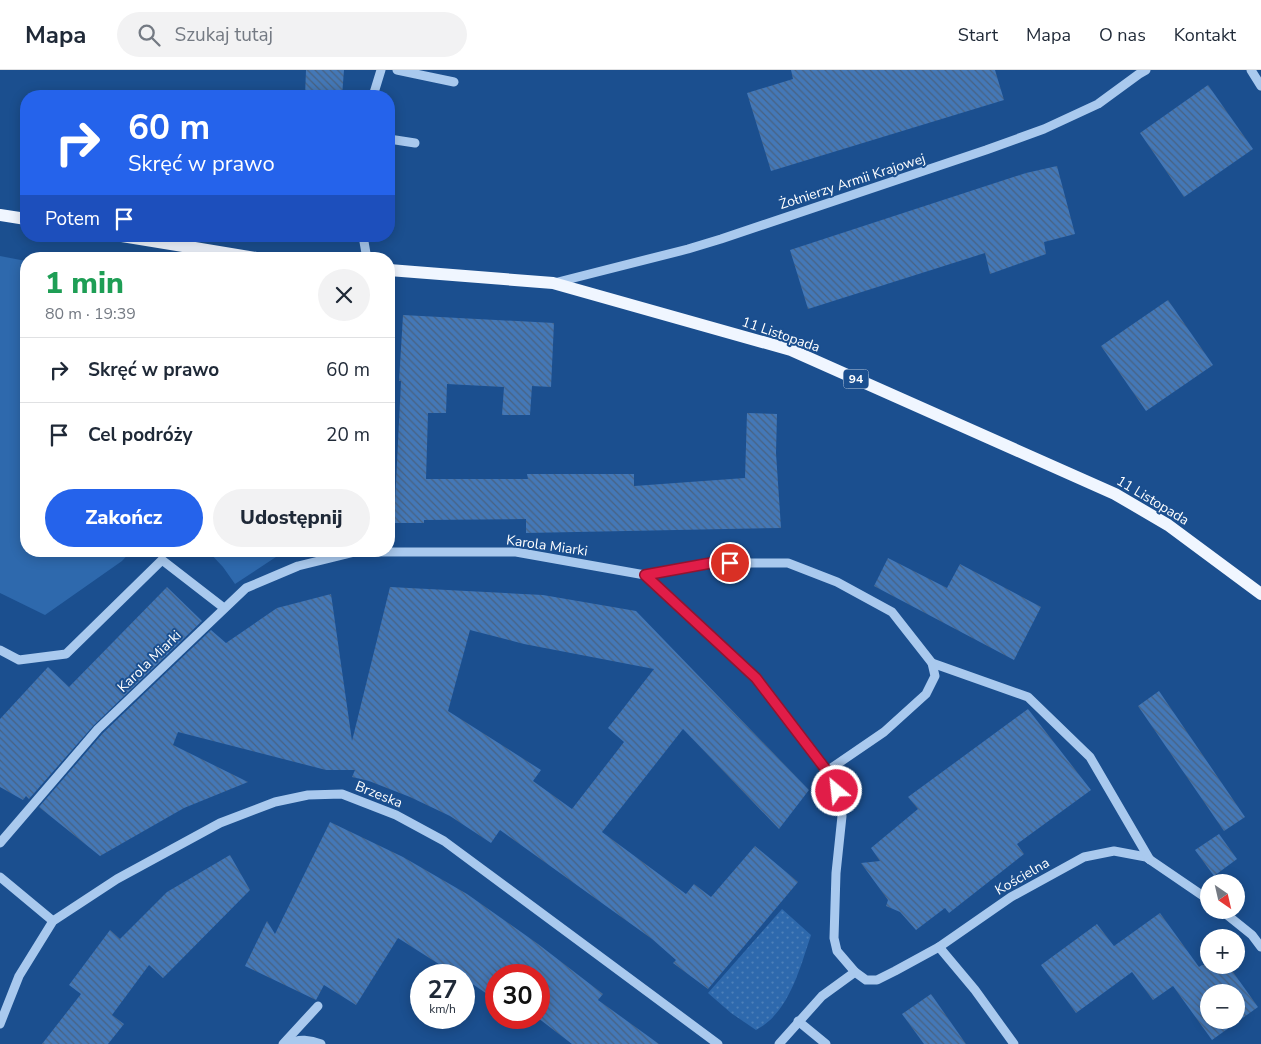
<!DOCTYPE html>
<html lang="pl">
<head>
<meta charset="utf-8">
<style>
	body { margin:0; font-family:"Nunito Sans",sans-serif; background:#f2f2f3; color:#1f2937; height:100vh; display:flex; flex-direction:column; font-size:19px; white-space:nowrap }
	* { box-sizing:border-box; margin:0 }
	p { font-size:16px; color:#747a83 }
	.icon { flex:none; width:28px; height:28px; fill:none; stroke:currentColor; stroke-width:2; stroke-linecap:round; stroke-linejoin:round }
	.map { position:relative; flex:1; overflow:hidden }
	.sheet { position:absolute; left:20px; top:182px; width:375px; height:305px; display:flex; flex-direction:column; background:#fff; border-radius:20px; box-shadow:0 2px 12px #0003 }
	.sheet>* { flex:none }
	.banner { position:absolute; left:20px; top:20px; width:375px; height:152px; border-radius:20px; box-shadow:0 2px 12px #0003; background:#2563eb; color:#fff; overflow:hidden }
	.needle { width:32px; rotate:146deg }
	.controls { position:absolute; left:1200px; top:804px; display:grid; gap:10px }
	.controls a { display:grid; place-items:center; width:45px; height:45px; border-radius:50%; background:#fff; box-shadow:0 2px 12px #0003; font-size:25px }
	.speed { position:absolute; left:410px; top:894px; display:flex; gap:10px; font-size:25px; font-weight:700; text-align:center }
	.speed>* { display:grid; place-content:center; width:65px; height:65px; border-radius:50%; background:#fff; box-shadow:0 2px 12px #0003; line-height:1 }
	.speed small { font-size:12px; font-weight:400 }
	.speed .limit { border:8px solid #d22; background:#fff; color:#111 }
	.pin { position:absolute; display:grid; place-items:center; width:42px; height:42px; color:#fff; margin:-21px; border:2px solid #fff; border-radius:50%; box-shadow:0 1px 5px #0007 }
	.me { position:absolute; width:55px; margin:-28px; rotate:332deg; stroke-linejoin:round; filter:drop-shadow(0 0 4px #0008) }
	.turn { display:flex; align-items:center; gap:18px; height:105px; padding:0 25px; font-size:22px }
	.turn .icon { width:65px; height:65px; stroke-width:2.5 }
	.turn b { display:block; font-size:35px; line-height:42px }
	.then { display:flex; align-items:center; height:48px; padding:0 25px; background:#0003; gap:10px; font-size:19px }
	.round { display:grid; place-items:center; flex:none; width:52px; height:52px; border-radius:26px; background:#f2f2f3 }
	.overview { display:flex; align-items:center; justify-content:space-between; height:85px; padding:0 25px }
	h1 { font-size:30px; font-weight:800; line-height:38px; color:#1e9e55 }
	.button { display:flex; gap:10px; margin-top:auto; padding:10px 25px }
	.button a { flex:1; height:58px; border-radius:30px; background:#2563eb; color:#fff; font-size:20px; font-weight:800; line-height:58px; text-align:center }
	.button a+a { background:#f2f2f3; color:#1f2937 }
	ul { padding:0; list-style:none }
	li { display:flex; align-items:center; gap:15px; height:65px; padding:0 25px; border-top:1px solid #e0e1e3 }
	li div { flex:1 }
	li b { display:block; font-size:19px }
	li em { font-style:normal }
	header { display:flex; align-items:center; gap:30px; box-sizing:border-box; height:70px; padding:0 25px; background:#fff; border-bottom:1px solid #e0e1e3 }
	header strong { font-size:24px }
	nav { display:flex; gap:28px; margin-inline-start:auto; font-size:18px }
	.search { width:350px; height:45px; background:#f2f2f3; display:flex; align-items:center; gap:12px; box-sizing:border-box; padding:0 18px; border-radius:28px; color:#747a83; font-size:19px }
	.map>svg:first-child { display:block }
	.grass { fill:url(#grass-dots) }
	.park { fill:#2e69ad }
	.building { fill:url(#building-back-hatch); fill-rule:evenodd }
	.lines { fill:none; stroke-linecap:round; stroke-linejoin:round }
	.minor { stroke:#a9c9ee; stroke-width:9 }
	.major { stroke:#f0f6ff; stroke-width:12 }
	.route-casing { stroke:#92132f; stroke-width:12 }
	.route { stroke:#e11d48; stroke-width:9 }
	.labels { text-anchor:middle; stroke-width:4; stroke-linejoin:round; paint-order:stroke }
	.shield { fill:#1b4f8f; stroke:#bbcadd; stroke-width:1 }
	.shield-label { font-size:12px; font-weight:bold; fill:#fff }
	.street-label { font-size:14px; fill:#fff; stroke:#1b4f8f }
</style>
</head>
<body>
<header>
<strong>Mapa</strong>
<div class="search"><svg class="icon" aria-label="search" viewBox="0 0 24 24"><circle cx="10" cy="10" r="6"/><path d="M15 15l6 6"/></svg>Szukaj tutaj</div>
<nav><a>Start</a><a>Mapa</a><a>O nas</a><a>Kontakt</a></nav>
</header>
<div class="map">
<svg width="1261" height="974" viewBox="0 0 1261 974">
	<defs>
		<pattern id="grass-dots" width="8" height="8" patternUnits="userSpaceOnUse" patternTransform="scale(1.25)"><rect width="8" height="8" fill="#2e69ad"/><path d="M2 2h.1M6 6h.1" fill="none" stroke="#4d80b9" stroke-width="1.8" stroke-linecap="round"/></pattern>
		<pattern id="building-back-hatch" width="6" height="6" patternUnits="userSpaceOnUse" patternTransform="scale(1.25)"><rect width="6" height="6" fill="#4478b7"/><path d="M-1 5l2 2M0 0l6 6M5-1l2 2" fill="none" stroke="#486282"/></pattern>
	</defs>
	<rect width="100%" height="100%" fill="#1b4f8f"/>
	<path class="grass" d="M782 839 811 865C800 898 789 943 756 960L731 943 708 923Z"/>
	<g class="park">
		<polygon points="0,186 26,191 26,481 131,481 122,491 45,545 0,523"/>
		<polygon points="208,481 285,481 235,514 223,497"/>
	</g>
	<g class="building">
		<polygon points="306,0 344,0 342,26 305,26"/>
		<polygon points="791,0 995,0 1004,30 771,101 747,23 793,9"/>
		<polygon points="1208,15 1253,79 1184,127 1140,63"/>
		<polygon points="1057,96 1075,164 1044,172 1046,184 990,204 985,183 808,239 790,180 1026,103"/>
		<polygon points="1168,230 1213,295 1146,341 1101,276"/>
		<polygon points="403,245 554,253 551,317 532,316 530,345 502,345 504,317 447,314 446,343 428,343 426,409 528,409 527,404 634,404 634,416 745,408 747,343 777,344 776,383 781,458 526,463 526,449 424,450 424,453 394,453 401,311 399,311"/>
		<polygon points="888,488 947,518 960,494 1041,537 1014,590 874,516"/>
		<polygon points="167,517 202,551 94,655 29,729 26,726 23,730 0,717 0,649 48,597 69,617"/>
		<path d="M390 517 543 525 636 541 809 720 779 759 683 659 602 762 686 824 694 814 711 827 755 776 798 812 708 919 673 893 676 890 652 869 500 760 491 773 450 746 410 727 369 711 352 707 355 700H326L178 662 173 675 248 712 184 738 100 786 39 737 103 663 211 560 226 573 277 538 331 524 352 671ZM470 560 524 574 654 599 608 658 624 672 572 739 533 711 541 700 448 641Z"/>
		<polygon points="1159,621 1245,747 1224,761 1138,636"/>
		<polygon points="1028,639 1091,720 1017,774 1024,784 949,843 945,838 916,860 900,842 886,836 888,830 861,793 880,791 871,778 918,739 908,727"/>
		<polygon points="330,752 403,787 467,824 538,874 603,924 598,930 659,974 572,974 538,948 539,905 496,905 496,930 471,913 470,914 464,910 464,905 456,905 398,868 356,935 324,915 316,930 245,896 267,851 275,864"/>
		<polygon points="1219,764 1237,789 1214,806 1195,780"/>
		<polygon points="230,785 250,820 163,908 149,895 112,945 124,954 108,974 42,974 81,924 69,915 110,860 120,869 167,822"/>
		<path d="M1160 843 1199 897 1202 895H1228L1258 937 1212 970 1173 916 1153 930 1132 902 1076 943 1041 895 1097 854 1114 876ZM1209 922H1236V950H1209Z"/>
		<polygon points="931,924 966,974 924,974 902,944"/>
	</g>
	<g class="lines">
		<g class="minor">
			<polyline points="397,0 454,12"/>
			<polyline points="1251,0 1261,16"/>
			<polyline points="373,26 381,0"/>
			<polyline points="389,69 415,73"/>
			<polyline points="363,166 367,189"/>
			<polyline points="554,213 688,179 721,169 986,80 1044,59 1098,34 1139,4 1146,0"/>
			<polyline points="645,505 756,608 827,701 837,721 842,746 836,803 834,868 837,881 855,902 866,910 877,910 895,901 939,877 1011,827 1084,787 1114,781 1146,787 1209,830"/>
			<polyline points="0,580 19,590 66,584 162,490 224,538"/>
			<polyline points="932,593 1028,627 1090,687 1150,790"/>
			<polyline points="0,773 98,659 246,518 298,496 355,482 516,482 645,505 711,493 788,493 837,512 892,542 932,593 935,606 926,624 884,662 827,701"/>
			<polyline points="0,807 53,851"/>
			<polyline points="1221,840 1252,865 1261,877"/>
			<polyline points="939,877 975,920 1014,974"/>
			<polyline points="798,951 826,974"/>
			<polyline points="0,954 19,906 53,851 117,809 220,753 275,732 308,725 342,724 396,745 444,771 718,974"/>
			<polyline points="283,974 318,936"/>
			<path d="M289 974C298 968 311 970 321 974"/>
			<polyline points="779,974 822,926 855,902"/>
		</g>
		<g class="major">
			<polyline points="0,145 26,149"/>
			<polyline points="122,166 262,189"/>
			<polyline points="389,200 553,213 791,280 1115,424 1168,455 1261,524"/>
		</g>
	</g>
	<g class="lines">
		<defs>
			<polyline id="route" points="730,493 711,493 645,505 756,608 827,701 837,721"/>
		</defs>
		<use href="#route" class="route-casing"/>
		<use href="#route" class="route"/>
	</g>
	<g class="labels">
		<rect class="shield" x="843.5" y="299.5" width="25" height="19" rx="4"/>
		<g class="shield-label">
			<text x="856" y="313">94</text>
		</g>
		<g class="street-label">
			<text transform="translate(852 111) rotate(-18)" y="5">Żołnierzy Armii Krajowej</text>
			<text transform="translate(781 264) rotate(19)" y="5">11 Listopada</text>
			<text transform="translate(1153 430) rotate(31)" y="5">11 Listopada</text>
			<text transform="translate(547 475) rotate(8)" y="5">Karola Miarki</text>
			<text transform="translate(149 591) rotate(-44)" y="5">Karola Miarki</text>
			<text transform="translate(379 724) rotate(22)" y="5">Brzeska</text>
			<text transform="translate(1022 806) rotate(-30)" y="5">Kościelna</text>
		</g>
	</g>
</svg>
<div class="controls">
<a><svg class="needle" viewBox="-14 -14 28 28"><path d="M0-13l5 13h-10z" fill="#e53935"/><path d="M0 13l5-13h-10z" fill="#747a83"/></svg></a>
<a>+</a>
<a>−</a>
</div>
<div class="speed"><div>27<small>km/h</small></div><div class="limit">30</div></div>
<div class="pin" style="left:730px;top:493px;background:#d93025"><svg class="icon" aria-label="arrive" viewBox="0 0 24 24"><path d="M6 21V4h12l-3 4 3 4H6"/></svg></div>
<svg class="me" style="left:837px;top:721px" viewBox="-20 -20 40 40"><circle r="17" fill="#e11d48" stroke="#fff" stroke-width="3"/><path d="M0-11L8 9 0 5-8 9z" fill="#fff"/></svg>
<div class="banner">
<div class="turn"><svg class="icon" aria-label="right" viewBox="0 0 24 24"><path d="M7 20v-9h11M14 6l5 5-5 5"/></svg><div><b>60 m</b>Skręć w prawo</div></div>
<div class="then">Potem<svg class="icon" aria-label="arrive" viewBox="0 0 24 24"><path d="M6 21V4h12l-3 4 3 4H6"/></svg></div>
</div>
<section class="sheet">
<div class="overview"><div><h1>1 min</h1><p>80 m · 19:39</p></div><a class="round"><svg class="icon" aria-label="close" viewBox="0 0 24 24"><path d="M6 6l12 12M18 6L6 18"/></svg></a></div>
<ul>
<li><svg class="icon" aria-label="right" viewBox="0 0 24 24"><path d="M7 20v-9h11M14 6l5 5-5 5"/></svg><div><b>Skręć w prawo</b></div><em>60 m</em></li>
<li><svg class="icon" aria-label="arrive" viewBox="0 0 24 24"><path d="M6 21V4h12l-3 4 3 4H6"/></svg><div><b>Cel podróży</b></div><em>20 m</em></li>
</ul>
<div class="button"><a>Zakończ</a><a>Udostępnij</a></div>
</section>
</div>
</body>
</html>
